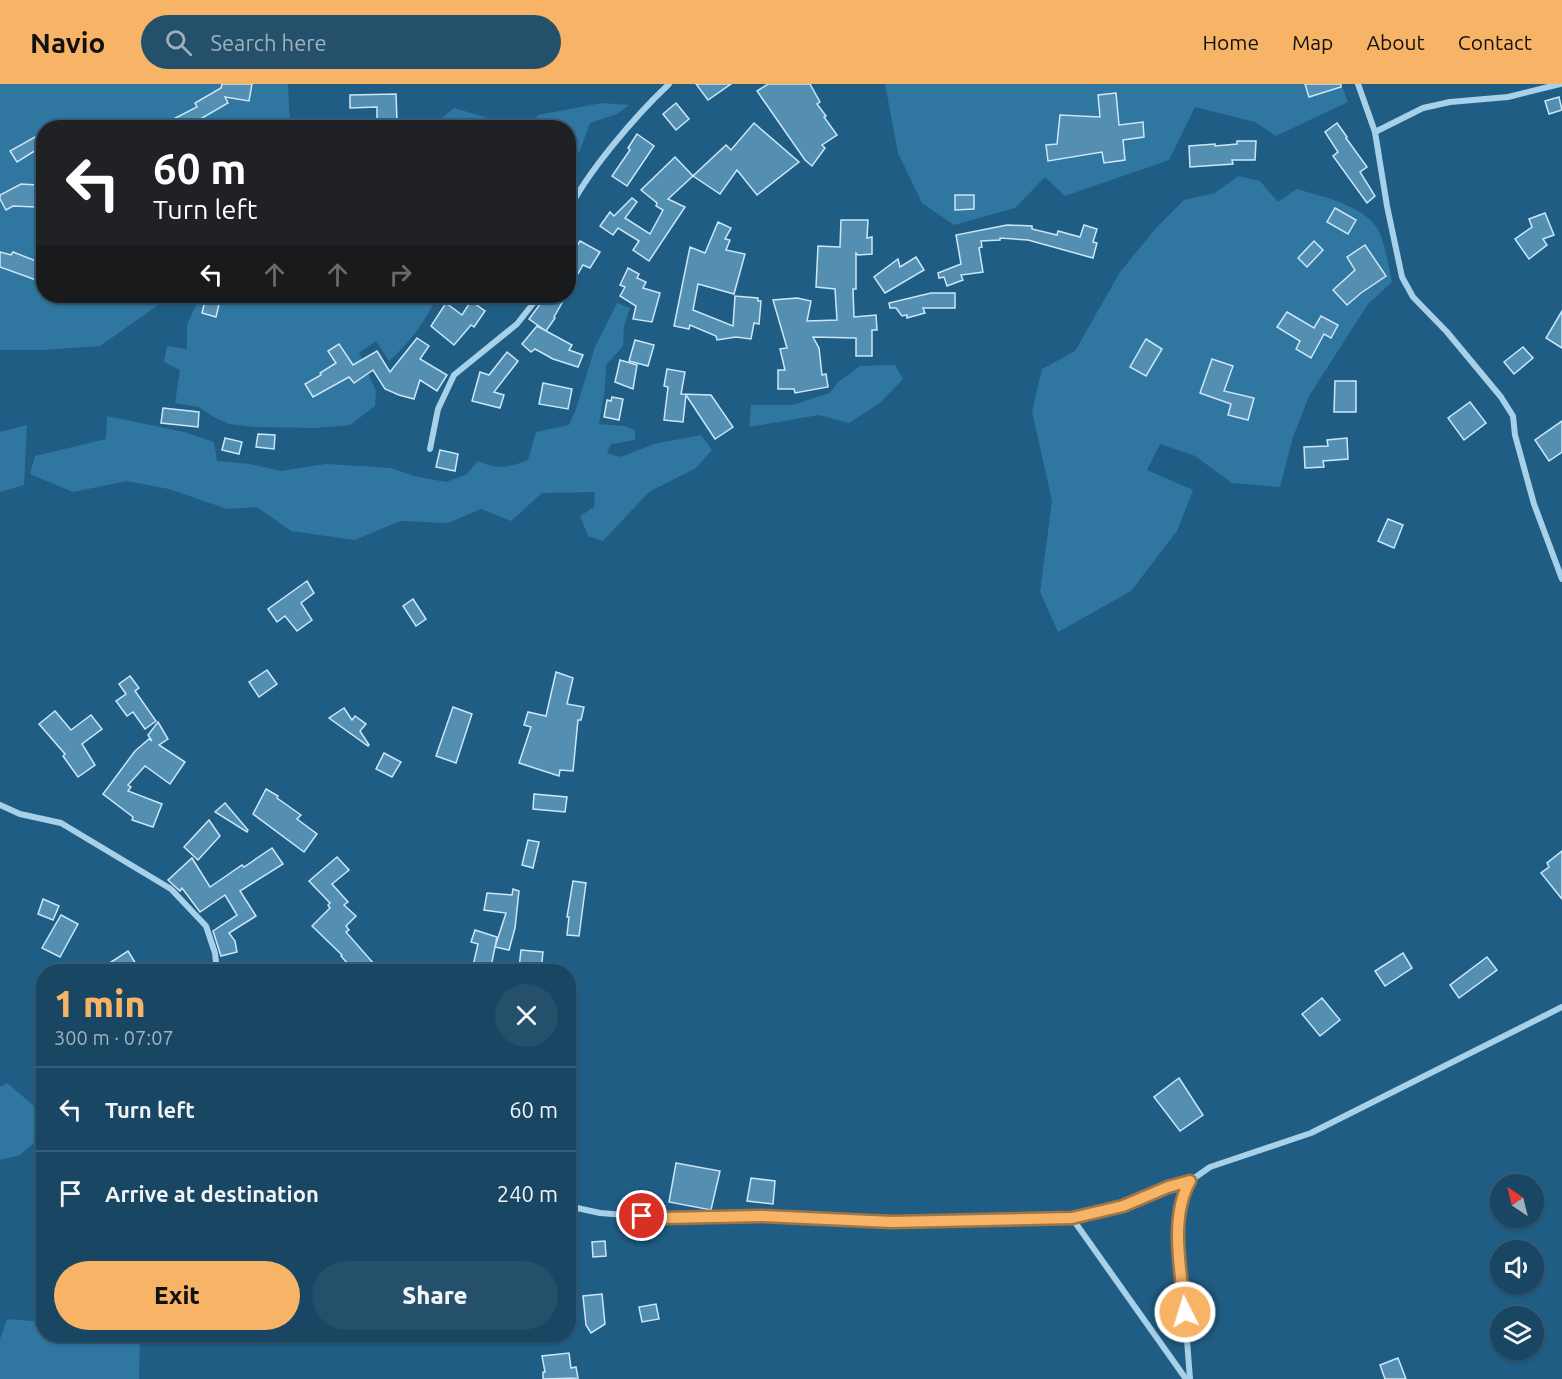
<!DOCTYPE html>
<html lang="en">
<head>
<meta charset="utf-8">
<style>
	body { margin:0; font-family:Ubuntu,sans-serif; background:#25506c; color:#f1f3f6; height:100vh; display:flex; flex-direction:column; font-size:22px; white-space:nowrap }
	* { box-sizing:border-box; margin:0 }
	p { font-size:20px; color:#9fb1be }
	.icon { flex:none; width:33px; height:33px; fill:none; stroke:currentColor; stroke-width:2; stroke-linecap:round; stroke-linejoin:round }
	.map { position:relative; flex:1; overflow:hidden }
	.drawer { position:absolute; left:36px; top:880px; width:540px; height:378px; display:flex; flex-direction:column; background:#184663; border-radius:24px; box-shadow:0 2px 4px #0004,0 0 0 2px #365e78 }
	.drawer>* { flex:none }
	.hud { position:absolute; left:36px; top:36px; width:540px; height:183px; border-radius:24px; box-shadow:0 2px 4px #0004,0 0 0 2px #365e78; background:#202124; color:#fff; overflow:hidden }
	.needle { width:39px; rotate:325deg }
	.buttons { position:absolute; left:1490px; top:1090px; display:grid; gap:12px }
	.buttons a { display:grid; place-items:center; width:54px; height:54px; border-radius:50%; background:#184663; box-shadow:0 2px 4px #0004,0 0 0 2px #365e78; font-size:30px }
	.pin { position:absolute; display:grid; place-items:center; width:51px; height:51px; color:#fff; margin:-26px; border:3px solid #fff; border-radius:50%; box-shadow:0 2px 6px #0007 }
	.me { position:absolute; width:66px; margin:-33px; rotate:355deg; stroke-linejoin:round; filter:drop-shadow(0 0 4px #0008) }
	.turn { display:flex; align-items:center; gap:21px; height:126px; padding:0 18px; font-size:27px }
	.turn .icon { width:78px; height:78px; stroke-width:2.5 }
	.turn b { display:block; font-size:42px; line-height:51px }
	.lanes { display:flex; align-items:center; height:57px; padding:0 18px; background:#0003; justify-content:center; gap:30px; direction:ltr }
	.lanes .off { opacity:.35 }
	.round { display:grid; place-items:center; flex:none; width:63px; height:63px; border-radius:32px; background:#25506c }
	.head { display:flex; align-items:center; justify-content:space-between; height:102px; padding:0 18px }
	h1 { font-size:36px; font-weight:800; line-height:45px; color:#f7b467 }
	.primary-button { display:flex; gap:12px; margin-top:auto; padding:12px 18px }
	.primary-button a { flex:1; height:69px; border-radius:36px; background:#f7b467; color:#111; font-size:24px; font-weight:800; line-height:69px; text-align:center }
	.primary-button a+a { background:#25506c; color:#f1f3f6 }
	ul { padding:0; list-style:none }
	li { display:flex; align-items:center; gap:18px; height:84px; padding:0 18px; border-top:2px solid #365e78 }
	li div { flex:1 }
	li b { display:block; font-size:22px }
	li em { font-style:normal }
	header { display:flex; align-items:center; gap:36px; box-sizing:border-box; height:84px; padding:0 30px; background:#f7b467; color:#111 }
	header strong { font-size:28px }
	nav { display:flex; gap:33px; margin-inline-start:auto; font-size:21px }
	.search { width:420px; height:54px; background:#25506c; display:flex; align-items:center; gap:15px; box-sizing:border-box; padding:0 21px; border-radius:33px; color:#9fb1be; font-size:22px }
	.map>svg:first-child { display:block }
	.green { fill:#2f76a0 }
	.building { fill:#548fb2; stroke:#cbe7f7; stroke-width:1.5 }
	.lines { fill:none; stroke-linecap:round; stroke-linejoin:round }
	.street { stroke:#a7d1e9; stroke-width:6 }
	.route-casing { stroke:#a17543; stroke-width:15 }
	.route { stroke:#f7b467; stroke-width:10 }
</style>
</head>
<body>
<header>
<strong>Navio</strong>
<div class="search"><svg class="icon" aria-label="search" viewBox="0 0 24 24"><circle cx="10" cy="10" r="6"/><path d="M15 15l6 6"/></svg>Search here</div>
<nav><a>Home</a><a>Map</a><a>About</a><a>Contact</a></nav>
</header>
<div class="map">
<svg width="1562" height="1295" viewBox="0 0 1562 1295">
	<rect width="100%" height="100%" fill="#205d84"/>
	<g class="green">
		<polygon points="0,0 288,0 290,43 44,44 44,212 171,212 100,262 43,266 0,266"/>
		<polygon points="885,0 1341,0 1348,18 1276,52 1255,38 1195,23 1169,76 1065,112 1045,93 1015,124 954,141 922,119 898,69"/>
		<polygon points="602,19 629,21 617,30 590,39 580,66 569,82 568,44 531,43 538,31"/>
		<polygon points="454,24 508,40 515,43 431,43"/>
		<path d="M1238 92 1260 97 1278 118 1297 105C1324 113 1371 123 1381 152 1386 167 1389 183 1392 198L1368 220 1309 312 1293 353 1280 403 1232 399 1195 372 1160 360 1147 386 1193 406 1177 447 1131 507 1058 548 1040 508 1052 417 1032 327 1042 285 1075 267 1120 188 1157 143 1184 116 1215 109Z"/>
		<path d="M200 212H477L466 213 459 220 437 213C425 237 410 259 389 277L376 257 359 269 376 307 375 322 350 341 315 344 255 343 229 340 212 332 199 323 175 319 180 286 164 278 167 262 187 265V241Z"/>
		<path d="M617 219 630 224 624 242 623 262 606 281 605 304 599 340 624 342 635 346V356L611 360 607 369 621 373 654 360 701 351 712 366 696 384 649 408 603 457 588 452 580 432 594 423 595 408 542 409 511 437 481 425 448 439 400 437 355 456 291 447 257 423 227 425 169 405 127 397 73 408 30 390 35 372 106 355 107 332 184 348 214 358 217 377 249 380 281 387 326 380 391 384 414 392 446 398 467 390 478 377C499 386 507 384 528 376L536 348 569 341 576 325 595 263Z"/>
		<polygon points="895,281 903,295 880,319 849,339 819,331 749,343 751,321 792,321 830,309 837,299 860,282"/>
		<polygon points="27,341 24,401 0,408 0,348"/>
		<polygon points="7,999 34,1022 37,1056 20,1071 0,1076 0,1003"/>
		<polygon points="7,1235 43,1238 44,1251 140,1251 139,1295 0,1295 0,1255"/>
	</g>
	<g class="building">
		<polygon points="222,0 252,0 249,17 225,13 228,19 185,44 156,44 197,23 195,19 221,4"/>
		<polygon points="696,0 731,0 708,16"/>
		<polygon points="768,0 810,0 820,18 817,20 826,32 824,33 837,51 822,61 825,64 812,82 805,76 757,7"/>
		<polygon points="1305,0 1341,0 1341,3 1309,13"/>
		<polygon points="1116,9 1119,41 1143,38 1144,53 1123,56 1125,76 1104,79 1102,68 1048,77 1046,61 1057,60 1060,31 1100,33 1098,11"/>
		<polygon points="396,10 397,36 377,36 377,23 350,24 350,11"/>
		<polygon points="1559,13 1562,26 1549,30 1545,17"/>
		<polygon points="676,19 689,35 676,46 663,30"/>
		<polygon points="754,39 799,78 757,111 737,86 720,110 693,92 726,61 731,66"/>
		<polygon points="1337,39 1347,53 1346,54 1367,83 1360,88 1375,112 1367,119 1333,72 1338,68 1325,48"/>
		<polygon points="42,49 41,63 17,78 10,67"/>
		<polygon points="637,50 654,62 627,102 612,92 630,66 628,64"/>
		<polygon points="1237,57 1256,57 1255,76 1232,76 1233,80 1190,83 1189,62 1215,60 1215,62 1237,60"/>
		<polygon points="675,73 693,92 668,115 685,123 649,177 633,166 639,157 618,144 613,151 600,142 610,128 614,132 632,114 637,118 625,134 650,150 663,126 656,122 657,119 641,106"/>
		<polygon points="21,100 38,101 36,123 13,122 6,126 0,115 0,111"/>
		<polygon points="955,111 974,111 974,125 955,126"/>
		<polygon points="1335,124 1356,136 1348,150 1327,138"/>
		<polygon points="1545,129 1554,151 1543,155 1547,161 1529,175 1515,155 1532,143 1529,135"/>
		<polygon points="841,136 868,136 867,154 872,153 872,170 858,171 856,169 856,205 853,205 854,233 876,231 877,246 872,246 872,272 856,272 856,254 813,253 819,264 822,291 826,290 828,303 795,309 794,305 778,305 778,286 785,286 780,265 787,264 773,216 797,214 811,217 807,237 837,236 835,205 816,203 818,162 840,163"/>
		<polygon points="718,138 731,144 725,155 730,156 726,166 745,170 734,210 698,200 693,226 733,242 735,212 758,214 758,217 761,217 759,240 754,239 751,255 736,253 717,256 716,252 690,241 689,245 674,242 690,163 705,169"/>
		<polygon points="1007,141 1032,142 1032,145 1057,151 1058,147 1080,153 1084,141 1097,145 1093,158 1097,159 1093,174 1028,156 1000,154 1000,156 981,157 982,163 979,164 983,188 961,191 963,196 947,202 944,193 939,194 938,189 961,180 956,151"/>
		<polygon points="580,157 600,168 590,184 583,181 568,207 568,176"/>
		<polygon points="1314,157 1323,166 1307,183 1298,174"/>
		<polygon points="1365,161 1386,192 1361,209 1347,221 1333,206 1355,186 1347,173"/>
		<polygon points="0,168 11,171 13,168 36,177 44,173 44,192 36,196 0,183"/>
		<polygon points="916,173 924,186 885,209 874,193 898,175 900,183"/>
		<polygon points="628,184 639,190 637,194 646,198 643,204 660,209 652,238 633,235 636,222 620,212 625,203 620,201"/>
		<polygon points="931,209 955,209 955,224 923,224 925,229 907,234 907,231 902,232 896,224 890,224 889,219"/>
		<polygon points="546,212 566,212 554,233 555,234 546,247 529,235"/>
		<polygon points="206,213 220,216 216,233 202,229"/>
		<polygon points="471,217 485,227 474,243 471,241 454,261 431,242 446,219 462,231"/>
		<polygon points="1562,227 1562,264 1546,254"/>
		<polygon points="1287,228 1314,244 1321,232 1338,241 1331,254 1324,250 1311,274 1296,265 1300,257 1277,243"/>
		<polygon points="537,242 572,261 569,266 583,271 578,283 553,275 535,265 531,268 522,260"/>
		<polygon points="417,254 429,262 420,275 447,291 437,307 420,296 414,315 399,311 385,305 373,286 354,299 349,293 313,313 305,300 321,291 320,289 336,279 328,267 339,260 353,281 377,267 390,288"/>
		<polygon points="1146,255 1162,265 1146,292 1130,283"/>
		<polygon points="635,256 654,261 648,282 629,277"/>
		<polygon points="1523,263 1533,274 1514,290 1504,278"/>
		<polygon points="507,268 518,277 494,308 504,311 500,324 472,317 480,288 489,291"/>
		<polygon points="1212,275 1233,282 1224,307 1254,314 1248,336 1228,331 1231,320 1200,309"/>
		<polygon points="620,276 637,281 633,305 615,298"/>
		<polygon points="667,285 685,288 681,310 711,311 733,343 715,355 686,311 683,338 664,336 668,303 664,302"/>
		<polygon points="1335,297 1356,297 1356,328 1334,328"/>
		<polygon points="543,299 572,305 568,325 539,320"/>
		<polygon points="612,313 623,315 619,336 604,333 607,316 611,317"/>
		<polygon points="1470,318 1486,339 1464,356 1448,334"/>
		<polygon points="163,324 199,328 198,343 161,339"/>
		<polygon points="1562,337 1562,368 1549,377 1535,356"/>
		<polygon points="258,350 275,351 274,365 256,363"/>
		<polygon points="225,354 242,358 239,370 222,366"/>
		<polygon points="1347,354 1348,375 1323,377 1324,383 1305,384 1304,363 1328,362 1327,356"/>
		<polygon points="440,366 458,370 455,387 436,383"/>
		<polygon points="1388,435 1403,441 1394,464 1378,457"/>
		<polygon points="307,497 314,509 301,519 312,536 297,547 285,532 277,538 268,525"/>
		<polygon points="413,515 426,535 416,542 403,522"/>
		<polygon points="267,586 277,600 259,613 249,598"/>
		<polygon points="556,588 573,594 567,620 584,623 581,636 578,636 573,687 560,686 559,692 519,679 531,643 524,641 528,628 546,632"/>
		<polygon points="130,592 139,604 135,607 156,637 145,645 133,628 127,632 116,617 126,610 119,600"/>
		<polygon points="453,623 472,630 456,679 436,672"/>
		<polygon points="344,624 352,636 355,632 366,640 360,647 369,661 368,662 329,634"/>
		<polygon points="55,627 71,646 91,631 102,645 82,660 95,681 78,693 63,672 65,670 39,640"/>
		<polygon points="158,638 168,655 159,661 185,678 170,700 145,682 128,701 131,703 128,707 162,720 153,743 132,736 133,733 103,710 135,667 149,655 152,657 148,651"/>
		<polygon points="384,669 401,678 392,693 376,685"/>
		<polygon points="266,705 278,712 277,714 301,731 297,735 317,750 304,768 253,730"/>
		<polygon points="534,710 567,713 565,728 533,725"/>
		<polygon points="225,719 248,746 247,748 215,728"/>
		<polygon points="209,736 220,752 198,776 184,763"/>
		<polygon points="528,756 539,758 533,784 522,781"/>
		<polygon points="272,764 283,780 240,807 256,832 229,849 235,857 237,868 221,872 213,847 237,831 225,811 200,828 182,804 180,807 168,796 192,774 210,803 242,781 244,783"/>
		<polygon points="1562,767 1562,815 1541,789 1549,783 1547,779"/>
		<polygon points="337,773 349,786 332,800 348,818 344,821 356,832 346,842 349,846 346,848 381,888 355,888 341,872 342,871 312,842 330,824 328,821 330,819 309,797"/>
		<polygon points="573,797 586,799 579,852 567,851 569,833 567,833"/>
		<polygon points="513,805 519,807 515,844 509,866 495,863 506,829 484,826 487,809 512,811"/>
		<polygon points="43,815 59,822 53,836 38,830"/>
		<polygon points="61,831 78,840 60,873 42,864"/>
		<polygon points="475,846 497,853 490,888 472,886 478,860 471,858"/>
		<polygon points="521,866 543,868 541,887 519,884"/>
		<polygon points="128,867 136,880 124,888 113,888 108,880"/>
		<polygon points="1403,869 1412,884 1385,902 1375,887"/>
		<polygon points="1487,873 1497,886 1459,914 1450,901"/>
		<polygon points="1322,914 1340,936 1320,952 1302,930"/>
		<polygon points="1179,994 1203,1031 1180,1047 1154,1013"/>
		<polygon points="676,1079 720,1087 711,1126 669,1118"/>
		<polygon points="751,1094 775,1097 773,1120 747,1117"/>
		<polygon points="605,1157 606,1172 593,1173 592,1158"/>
		<polygon points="602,1210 605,1240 591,1249 586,1241 583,1212"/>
		<polygon points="656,1220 659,1235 642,1238 639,1223"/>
		<polygon points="569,1269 571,1284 576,1283 578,1294 543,1295 543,1288 545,1288 542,1272"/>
		<polygon points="1398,1274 1406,1295 1385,1295 1380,1281"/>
	</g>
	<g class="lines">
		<g class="street">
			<polyline points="1358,0 1375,48 1387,122 1402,193 1413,213 1447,248 1501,313 1513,332 1515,351 1534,420 1562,495"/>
			<polyline points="1375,48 1423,24 1450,18 1508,13 1560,0"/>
			<path d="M568 128C586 89 637 30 669 0"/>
			<polyline points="430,365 438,325 454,291 517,240 539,212"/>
			<polyline points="0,721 20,730 61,739 171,805 206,842 215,869 217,888"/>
			<polyline points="568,1122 600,1129 663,1134 762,1132 892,1138 1072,1134 1123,1122 1168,1103 1190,1097"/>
			<polyline points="1072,1134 1186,1295"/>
			<polyline points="1190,1295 1178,1139 1182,1111 1190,1097 1210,1083 1311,1049 1562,923"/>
		</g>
	</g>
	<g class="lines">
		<defs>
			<path id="route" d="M642 1132 663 1134 762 1132 892 1138 1072 1134 1123 1122 1168 1103 1190 1097C1169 1133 1181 1188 1185 1228"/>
		</defs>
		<use href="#route" class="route-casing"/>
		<use href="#route" class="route"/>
	</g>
</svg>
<div class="buttons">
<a><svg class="needle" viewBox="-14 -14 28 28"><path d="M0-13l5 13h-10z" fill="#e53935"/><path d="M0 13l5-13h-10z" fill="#9fb1be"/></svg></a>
<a><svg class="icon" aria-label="sound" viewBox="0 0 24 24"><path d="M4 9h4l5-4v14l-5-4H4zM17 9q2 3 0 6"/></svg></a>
<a><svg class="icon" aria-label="layers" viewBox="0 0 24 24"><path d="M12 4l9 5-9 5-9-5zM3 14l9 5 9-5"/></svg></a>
</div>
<div class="pin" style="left:642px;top:1132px;background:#d93025"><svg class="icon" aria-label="arrive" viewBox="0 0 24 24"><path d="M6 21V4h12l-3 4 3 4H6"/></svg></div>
<svg class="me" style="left:1185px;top:1228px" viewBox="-20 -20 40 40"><circle r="17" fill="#f7b467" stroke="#fff" stroke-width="3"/><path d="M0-11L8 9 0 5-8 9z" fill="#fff"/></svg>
<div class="hud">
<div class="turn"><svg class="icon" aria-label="left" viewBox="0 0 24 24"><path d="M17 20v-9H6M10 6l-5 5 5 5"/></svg><div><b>60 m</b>Turn left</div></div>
<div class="lanes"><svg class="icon" aria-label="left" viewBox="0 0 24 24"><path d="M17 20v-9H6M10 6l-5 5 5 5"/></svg><svg class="icon off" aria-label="ahead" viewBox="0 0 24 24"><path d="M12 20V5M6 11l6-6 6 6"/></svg><svg class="icon off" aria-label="ahead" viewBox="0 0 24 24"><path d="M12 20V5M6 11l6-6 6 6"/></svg><svg class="icon off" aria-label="right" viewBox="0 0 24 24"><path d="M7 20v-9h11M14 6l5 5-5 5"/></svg></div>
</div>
<section class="drawer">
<div class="head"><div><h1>1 min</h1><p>300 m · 07:07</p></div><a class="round"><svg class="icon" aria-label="close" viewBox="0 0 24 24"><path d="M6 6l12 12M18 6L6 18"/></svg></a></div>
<ul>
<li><svg class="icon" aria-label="left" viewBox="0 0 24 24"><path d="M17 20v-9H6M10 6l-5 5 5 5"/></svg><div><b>Turn left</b></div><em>60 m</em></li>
<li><svg class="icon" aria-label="arrive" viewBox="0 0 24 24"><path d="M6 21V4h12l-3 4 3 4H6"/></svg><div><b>Arrive at destination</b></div><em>240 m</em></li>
</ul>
<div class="primary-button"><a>Exit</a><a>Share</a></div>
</section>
</div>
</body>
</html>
